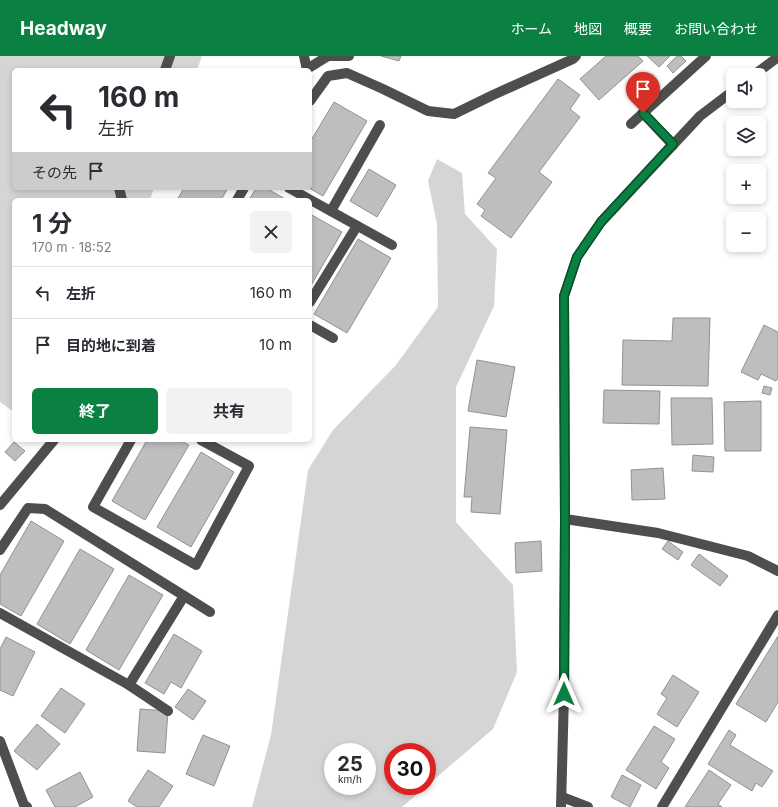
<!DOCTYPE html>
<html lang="ja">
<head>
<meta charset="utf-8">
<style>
	body { margin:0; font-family:Inter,"Noto Sans JP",sans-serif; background:#f2f2f3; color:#2b2b33; height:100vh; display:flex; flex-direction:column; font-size:15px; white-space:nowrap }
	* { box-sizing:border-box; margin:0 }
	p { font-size:13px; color:#7c7c81 }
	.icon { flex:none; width:22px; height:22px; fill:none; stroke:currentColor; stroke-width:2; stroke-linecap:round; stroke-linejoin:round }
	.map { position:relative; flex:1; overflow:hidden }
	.panel { position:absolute; left:12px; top:142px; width:300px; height:244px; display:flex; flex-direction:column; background:#fff; border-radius:6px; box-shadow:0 2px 6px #0003 }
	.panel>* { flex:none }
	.top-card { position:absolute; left:12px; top:12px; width:300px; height:122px; border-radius:6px; box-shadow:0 2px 6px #0003; background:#fff; color:#2b2b33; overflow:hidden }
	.tools { position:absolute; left:726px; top:12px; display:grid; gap:8px }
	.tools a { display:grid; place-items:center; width:40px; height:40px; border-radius:6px; background:#fff; box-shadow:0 2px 6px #0003; font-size:20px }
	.speed { position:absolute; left:324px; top:687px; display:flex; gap:8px; font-size:20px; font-weight:700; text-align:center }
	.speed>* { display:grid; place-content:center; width:52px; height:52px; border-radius:50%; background:#fff; box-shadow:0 2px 6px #0003; line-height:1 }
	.speed small { font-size:10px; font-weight:400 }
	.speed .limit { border:6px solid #d22; background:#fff; color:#111 }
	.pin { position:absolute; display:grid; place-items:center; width:34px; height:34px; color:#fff; margin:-41px -17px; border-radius:50% 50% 50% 0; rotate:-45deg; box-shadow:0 0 4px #0007 }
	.pin .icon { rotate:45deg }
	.me { position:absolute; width:44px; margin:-22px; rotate:0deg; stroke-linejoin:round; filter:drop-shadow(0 0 3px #0008) }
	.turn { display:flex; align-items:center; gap:14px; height:84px; padding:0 20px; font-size:18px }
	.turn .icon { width:52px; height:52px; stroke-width:2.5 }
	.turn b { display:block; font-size:28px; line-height:34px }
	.then { display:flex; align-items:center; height:38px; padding:0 20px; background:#0003; gap:8px; font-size:15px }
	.round { display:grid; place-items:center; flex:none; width:42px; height:42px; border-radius:6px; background:#f2f2f3 }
	.overview { display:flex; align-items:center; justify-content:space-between; height:68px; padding:0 20px }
	h1 { font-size:24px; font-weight:700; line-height:30px }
	.button { display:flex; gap:8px; margin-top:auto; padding:8px 20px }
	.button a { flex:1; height:46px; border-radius:6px; background:#0b8043; color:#fff; font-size:16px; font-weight:700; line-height:46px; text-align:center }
	.button a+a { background:#f2f2f3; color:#2b2b33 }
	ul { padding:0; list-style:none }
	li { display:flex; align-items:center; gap:12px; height:52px; padding:0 20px; border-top:1px solid #e1e1e2 }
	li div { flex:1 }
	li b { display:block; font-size:15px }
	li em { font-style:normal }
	header { display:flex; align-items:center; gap:24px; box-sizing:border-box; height:56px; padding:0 20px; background:#0b8043; color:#fff }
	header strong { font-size:19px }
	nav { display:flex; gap:22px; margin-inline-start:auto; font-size:14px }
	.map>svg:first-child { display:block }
	.green { fill:#d5d5d5; fill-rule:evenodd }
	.building { fill:#bebebe; stroke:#929292 }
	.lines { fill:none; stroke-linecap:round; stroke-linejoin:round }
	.minor { stroke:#4e4e4e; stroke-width:10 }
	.route-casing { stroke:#07532c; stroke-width:10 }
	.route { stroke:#0b8043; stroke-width:7 }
</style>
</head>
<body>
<header>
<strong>Headway</strong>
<nav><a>ホーム</a><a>地図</a><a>概要</a><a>お問い合わせ</a></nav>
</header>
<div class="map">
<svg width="778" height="751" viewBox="0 0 778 751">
	<rect width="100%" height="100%" fill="#fff"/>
	<g class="green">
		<polygon points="0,0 202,0 197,14 14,14 14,132 154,132 150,144 14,144 14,356 0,346"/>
		<path d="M437 103 462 117 465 158 497 193 494 250 456 331V466L513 529 517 616 493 673 402 751H252L271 679 308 414 333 374 396 309 438 251 437 168 428 125ZM333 696H367V730H333ZM393 696H427V730H393Z"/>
	</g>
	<g class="building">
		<polygon points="381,0 401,0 399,5"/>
		<polygon points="606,0 638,0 643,5 599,44 580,23"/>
		<polygon points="647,0 670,0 659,11"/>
		<polygon points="677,0 681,0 686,5 673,17 667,10"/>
		<polygon points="558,23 580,39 570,53 580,61 539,116 552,126 511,182 481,160 485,154 477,148 496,122 488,117"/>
		<polygon points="334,46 367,65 323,140 309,132 310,132 310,86"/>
		<polygon points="369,113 396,129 377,161 350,145"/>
		<polygon points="184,132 228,132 221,144 177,144"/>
		<polygon points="256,132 266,132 287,144 249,144"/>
		<polygon points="310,158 342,176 310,231"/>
		<polygon points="358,183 391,202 347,277 314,258"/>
		<polygon points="673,262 710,262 708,330 622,329 623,284 672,285"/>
		<polygon points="764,269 778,276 778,322 776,325 761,318 758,324 741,316"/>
		<polygon points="477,304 515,311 506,361 468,355"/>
		<polygon points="764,330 772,332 770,339 762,337"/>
		<polygon points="604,334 660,335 659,368 603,367"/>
		<polygon points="671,342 712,342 713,388 672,389"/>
		<polygon points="761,345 761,395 725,395 724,346"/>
		<polygon points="470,371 507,374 500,458 471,456 472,441 464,441"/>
		<polygon points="147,384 179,384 189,389 145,464 112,445"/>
		<polygon points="14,386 25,395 15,405 5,396"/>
		<polygon points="201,396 234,416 191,491 157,471"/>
		<polygon points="693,399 714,401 713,416 692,415"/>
		<polygon points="663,412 665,443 632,444 631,414"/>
		<polygon points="31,465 64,485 21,560 0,548 0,519"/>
		<polygon points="541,485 542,515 516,517 515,487"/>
		<polygon points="668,485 683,496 678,504 662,493"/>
		<polygon points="80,493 114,513 70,588 37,568"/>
		<polygon points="699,498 728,520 720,530 691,509"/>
		<polygon points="129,519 163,539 119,614 86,594"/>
		<polygon points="174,578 202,595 181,632 171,626 164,638 145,627"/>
		<polygon points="778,580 778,646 766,666 736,648"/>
		<polygon points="6,581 35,596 13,640 0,634 0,593"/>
		<polygon points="673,619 699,636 677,671 657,658 667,642 661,638"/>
		<polygon points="61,632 85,648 65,677 41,660"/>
		<polygon points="188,633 206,645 193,664 175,651"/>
		<polygon points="140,653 168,655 165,697 137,695"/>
		<polygon points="37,668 60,688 37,714 14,695"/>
		<polygon points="654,670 675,683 661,706 669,712 656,733 626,714"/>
		<polygon points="729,674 736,679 730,689 773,715 762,731 756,727 752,735 708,708"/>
		<polygon points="203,679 230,690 214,730 186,718"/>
		<polygon points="148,714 173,730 159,751 137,751 128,745"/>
		<polygon points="709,714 731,729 718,748 722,751 685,751"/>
		<polygon points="80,716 93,741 75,751 55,751 46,734"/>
		<polygon points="622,719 641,729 630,751 611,741"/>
	</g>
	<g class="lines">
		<g class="minor">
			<polyline points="304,0 307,14"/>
			<polyline points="307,13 328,0 349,0"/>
			<polyline points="165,14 170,0"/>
			<polyline points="754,19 778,1"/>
			<polyline points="310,45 328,20 347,17 383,33 428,55 454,58 493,39 573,3 576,0"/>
			<polyline points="643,57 673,89"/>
			<polyline points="631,68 706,0"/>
			<polyline points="119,132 122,144"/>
			<polyline points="289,132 392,189"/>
			<polyline points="237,144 244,132"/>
			<polyline points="331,155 380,69"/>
			<polyline points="310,246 357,170"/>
			<polyline points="310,269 333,282"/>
			<polyline points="131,384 93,451 196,509 249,410 201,384"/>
			<polyline points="0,449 54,384"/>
			<polyline points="565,463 658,477 748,500 778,515"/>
			<polyline points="0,494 28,452 45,453 210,556"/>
			<polyline points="0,557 129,629 168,655"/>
			<polyline points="129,629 184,540"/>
			<polyline points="0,685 24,749 27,751"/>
			<polyline points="562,741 588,751"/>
			<polyline points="561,751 564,638 565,463 564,240 577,201 601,166 700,60 733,35"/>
			<polyline points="662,751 778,559"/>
		</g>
	</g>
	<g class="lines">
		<defs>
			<polyline id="route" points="564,638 565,463 564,240 577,201 601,166 673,88 643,57"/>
		</defs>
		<use href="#route" class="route-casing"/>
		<use href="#route" class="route"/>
	</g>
</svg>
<div class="tools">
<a><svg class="icon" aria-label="sound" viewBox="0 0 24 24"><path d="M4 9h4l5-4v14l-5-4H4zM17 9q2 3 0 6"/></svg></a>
<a><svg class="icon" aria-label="layers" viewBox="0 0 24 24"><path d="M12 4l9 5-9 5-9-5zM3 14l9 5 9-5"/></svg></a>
<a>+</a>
<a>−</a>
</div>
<div class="speed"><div>25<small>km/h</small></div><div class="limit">30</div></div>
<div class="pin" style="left:643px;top:57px;background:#d93025"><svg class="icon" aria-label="arrive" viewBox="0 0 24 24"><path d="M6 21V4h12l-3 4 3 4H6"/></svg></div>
<svg class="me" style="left:564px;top:638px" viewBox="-20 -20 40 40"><path d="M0-17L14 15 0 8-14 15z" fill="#0b8043" stroke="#fff" stroke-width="4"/></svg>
<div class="top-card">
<div class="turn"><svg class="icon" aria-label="left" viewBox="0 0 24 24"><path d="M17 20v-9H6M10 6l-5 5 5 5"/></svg><div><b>160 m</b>左折</div></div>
<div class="then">その先<svg class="icon" aria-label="arrive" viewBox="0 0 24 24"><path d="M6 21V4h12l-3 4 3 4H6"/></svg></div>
</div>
<section class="panel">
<div class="overview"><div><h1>1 分</h1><p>170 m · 18:52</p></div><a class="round"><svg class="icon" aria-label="close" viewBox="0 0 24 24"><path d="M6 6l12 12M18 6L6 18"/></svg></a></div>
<ul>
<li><svg class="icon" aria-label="left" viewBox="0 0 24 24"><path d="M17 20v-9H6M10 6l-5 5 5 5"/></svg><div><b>左折</b></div><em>160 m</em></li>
<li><svg class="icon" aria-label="arrive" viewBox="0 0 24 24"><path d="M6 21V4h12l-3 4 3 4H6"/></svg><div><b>目的地に到着</b></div><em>10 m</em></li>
</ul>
<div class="button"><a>終了</a><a>共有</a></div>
</section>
</div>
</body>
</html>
